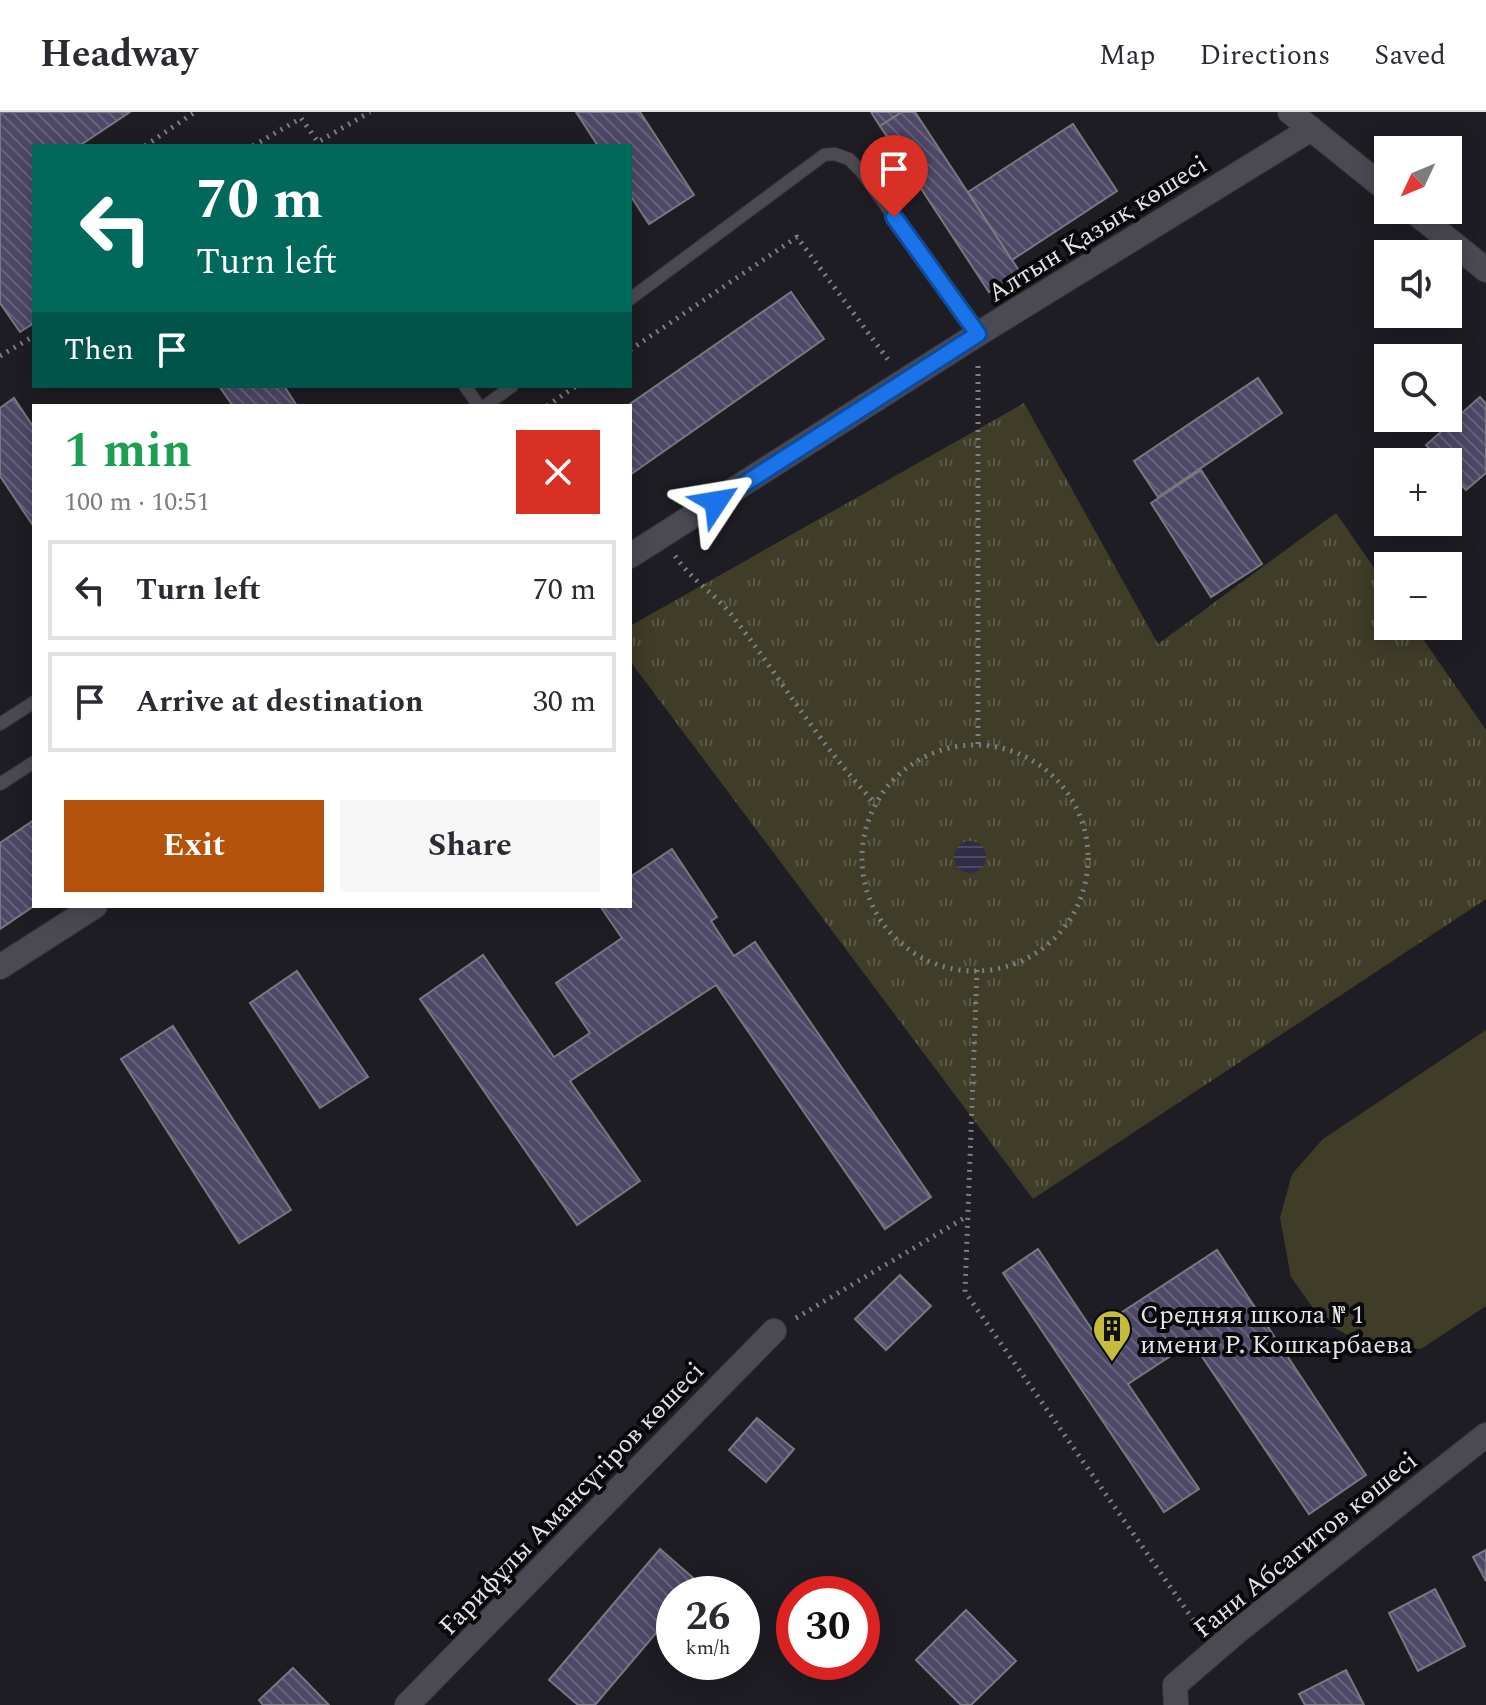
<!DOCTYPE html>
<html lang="en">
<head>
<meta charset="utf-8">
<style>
	body { margin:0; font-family:Spectral,serif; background:#f7f7f7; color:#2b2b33; height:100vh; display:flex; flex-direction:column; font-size:30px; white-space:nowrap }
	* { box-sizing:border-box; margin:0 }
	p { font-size:26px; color:#7c7c81 }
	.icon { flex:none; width:44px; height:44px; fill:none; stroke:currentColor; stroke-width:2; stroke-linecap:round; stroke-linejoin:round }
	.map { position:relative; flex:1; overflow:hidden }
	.side { position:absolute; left:32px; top:292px; width:600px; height:504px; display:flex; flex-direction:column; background:#fff; border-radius:0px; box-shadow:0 4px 20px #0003 }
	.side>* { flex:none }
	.top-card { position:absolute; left:32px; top:32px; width:600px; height:244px; border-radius:0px; box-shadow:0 4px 20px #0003; background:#00695c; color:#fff; overflow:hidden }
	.needle { width:52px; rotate:226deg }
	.tools { position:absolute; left:1374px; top:24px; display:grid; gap:16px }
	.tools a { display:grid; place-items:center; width:88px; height:88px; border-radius:0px; background:#fff; box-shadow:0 4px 20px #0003; font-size:40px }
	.speed { position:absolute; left:656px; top:1464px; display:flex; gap:16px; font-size:40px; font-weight:700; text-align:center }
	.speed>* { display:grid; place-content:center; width:104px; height:104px; border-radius:50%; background:#fff; box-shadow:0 4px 20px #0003; line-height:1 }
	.speed small { font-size:20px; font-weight:400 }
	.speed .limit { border:12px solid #d22; background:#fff; color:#111 }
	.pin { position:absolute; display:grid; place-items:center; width:68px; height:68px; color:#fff; margin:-82px -34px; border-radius:50% 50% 50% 0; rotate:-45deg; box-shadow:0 0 8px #0007 }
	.pin .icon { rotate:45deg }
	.me { position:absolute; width:88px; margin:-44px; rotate:57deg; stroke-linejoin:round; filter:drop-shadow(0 0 6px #0008) }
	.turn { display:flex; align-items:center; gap:28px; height:168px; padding:0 32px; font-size:36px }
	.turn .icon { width:104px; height:104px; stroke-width:2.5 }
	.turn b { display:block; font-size:56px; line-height:68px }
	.then { display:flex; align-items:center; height:76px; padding:0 32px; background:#0003; gap:16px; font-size:30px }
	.round { display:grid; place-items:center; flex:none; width:84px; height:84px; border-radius:0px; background:#f7f7f7 }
	.head { display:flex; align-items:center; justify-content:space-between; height:136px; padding:0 32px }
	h1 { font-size:48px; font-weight:700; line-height:60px; color:#1e9e55 }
	.button { display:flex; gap:16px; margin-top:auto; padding:16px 32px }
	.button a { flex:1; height:92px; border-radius:0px; background:#b45309; color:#fff; font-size:32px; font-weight:700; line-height:92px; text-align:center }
	.button a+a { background:#f7f7f7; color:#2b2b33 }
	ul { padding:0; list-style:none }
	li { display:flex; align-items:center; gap:24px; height:100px; margin:0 16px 12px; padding:0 16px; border:4px solid #e1e1e2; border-radius:0px }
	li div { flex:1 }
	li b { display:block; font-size:30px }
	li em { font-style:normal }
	header { display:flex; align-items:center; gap:48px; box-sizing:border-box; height:112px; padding:0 40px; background:#fff; border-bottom:2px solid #e1e1e2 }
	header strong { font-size:38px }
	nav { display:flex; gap:44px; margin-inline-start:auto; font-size:28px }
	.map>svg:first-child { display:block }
	.grass { fill:url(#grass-tufts) }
	.pitch { fill:#3f3d28 }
	.water { fill:url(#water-rules) }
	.building { fill:url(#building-back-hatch); stroke:#797880; stroke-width:2 }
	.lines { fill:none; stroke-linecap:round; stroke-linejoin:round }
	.lane-casing { stroke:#38373d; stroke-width:14 }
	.street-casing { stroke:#38373d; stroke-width:26 }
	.secondary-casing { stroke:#38373d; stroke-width:26 }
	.path { stroke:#7e7d83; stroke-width:5; stroke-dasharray:2 6; stroke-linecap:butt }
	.lane { stroke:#4b4a52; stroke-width:12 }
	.street { stroke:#4b4a52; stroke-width:24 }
	.secondary { stroke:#4b4a52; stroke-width:24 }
	.route-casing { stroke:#114b97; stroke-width:20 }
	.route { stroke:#1a73e8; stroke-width:14 }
	.labels { text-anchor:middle; stroke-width:8; stroke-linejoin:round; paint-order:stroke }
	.street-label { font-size:26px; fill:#e4e3e8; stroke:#08080a }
	.poi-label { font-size:26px; fill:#e4e3e8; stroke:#08080a; text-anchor:start }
</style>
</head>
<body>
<header>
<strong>Headway</strong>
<nav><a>Map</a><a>Directions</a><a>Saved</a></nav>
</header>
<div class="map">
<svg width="1486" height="1593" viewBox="0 0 1486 1593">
	<defs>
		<pattern id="grass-tufts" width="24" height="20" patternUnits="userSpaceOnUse" patternTransform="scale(2)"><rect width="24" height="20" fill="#3f3d28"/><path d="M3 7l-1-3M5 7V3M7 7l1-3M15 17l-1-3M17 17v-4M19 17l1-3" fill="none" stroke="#5b5947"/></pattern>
		<pattern id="water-rules" width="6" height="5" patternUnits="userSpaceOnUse" patternTransform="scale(2)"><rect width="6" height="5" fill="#302b47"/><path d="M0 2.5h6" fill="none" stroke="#4e4a62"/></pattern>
		<pattern id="building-back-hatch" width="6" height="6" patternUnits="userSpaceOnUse" patternTransform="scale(2)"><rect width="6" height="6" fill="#4d4866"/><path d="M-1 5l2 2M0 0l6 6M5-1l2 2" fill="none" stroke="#66627c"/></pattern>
	</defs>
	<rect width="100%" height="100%" fill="#1e1d24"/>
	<polygon class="grass" points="1024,291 1158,532 1336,401 1388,476 1388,514 1414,514 1486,618 1486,787 1033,1087 630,549 630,514"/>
	<polygon class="pitch" points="1486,918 1486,1194 1421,1237 1367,1233 1323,1210 1291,1165 1280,1106 1292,1062 1323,1027"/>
	<circle class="water" cx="970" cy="745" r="16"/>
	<g class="building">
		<polygon points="0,0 130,0 79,34 34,34 34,211 20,220 0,191"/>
		<polygon points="576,0 640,0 694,83 649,112 630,83 630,34 598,34"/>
		<polygon points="871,0 902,0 880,14"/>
		<polygon points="902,0 915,0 1020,160 989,180 880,14"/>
		<polygon points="1073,12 1117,79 1012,148 968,80"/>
		<polygon points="791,180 824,227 630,363 627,294"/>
		<polygon points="1258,266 1282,301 1158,385 1134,349"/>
		<polygon points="219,274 284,274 297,294 233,294"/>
		<polygon points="1480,285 1486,292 1486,361 1466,378 1448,358 1448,350 1441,350 1426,333"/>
		<polygon points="14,286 34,316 34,415 0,364 0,296"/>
		<polygon points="1201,358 1262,452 1211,485 1151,391"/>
		<polygon points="34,708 34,794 0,817 0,731"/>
		<polygon points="672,737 717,805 711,809 734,844 755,830 931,1085 885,1117 716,873 570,969 640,1069 577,1113 420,887 483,843 554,945 590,921 556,871 622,826 600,794 630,794 630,765"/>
		<polygon points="297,859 368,965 320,996 250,891"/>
		<polygon points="173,914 291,1098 239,1131 121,947"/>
		<polygon points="1038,1137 1093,1219 1217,1138 1366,1363 1309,1402 1192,1230 1128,1272 1199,1377 1164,1400 1003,1161"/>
		<polygon points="900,1163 931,1194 886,1238 855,1207"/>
		<polygon points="757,1306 794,1337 766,1370 729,1338"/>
		<polygon points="660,1437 699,1471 689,1482 674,1482 674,1500 595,1593 578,1593 549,1568"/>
		<polygon points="1486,1438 1486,1469 1473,1445"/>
		<polygon points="1435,1477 1465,1534 1418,1559 1389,1501"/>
		<polygon points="966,1498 1016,1549 971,1593 961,1593 916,1548"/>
		<polygon points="293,1556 329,1593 263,1593 259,1588"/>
		<polygon points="1346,1558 1364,1593 1305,1593 1299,1582"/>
	</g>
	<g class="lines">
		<defs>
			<g id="lane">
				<polyline points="630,187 824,43 835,42 849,47 861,59 978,222"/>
				<polyline points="465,274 479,294"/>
				<polyline points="485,294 512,274"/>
				<polyline points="0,612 34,590"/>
				<polyline points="0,672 34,650"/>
			</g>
			<g id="street">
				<polyline points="630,444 978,222 1311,17"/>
				<polyline points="0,855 95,794"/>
				<polyline points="407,1593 774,1219"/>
				<polyline points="1176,1593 1175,1573 1239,1518 1486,1323"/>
			</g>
			<g id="secondary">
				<polyline points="1290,0 1388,79"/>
				<polyline points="1412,98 1486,158"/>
			</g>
		</defs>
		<use href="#lane" class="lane-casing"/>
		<use href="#street" class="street-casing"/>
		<use href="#secondary" class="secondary-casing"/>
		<g class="path">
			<polyline points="145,34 195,0"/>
			<polyline points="253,34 301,6 318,30 370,0"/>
			<polyline points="630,238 797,125 889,249"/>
			<polyline points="0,244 34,224"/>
			<polyline points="547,294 576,274"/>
			<path d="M675 444C691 468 717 483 734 506 782 568 821 635 875 691"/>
			<polyline points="978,632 978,251"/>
			<circle cx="975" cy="746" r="113"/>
			<polyline points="977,858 965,1180 1201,1519"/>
			<polyline points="796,1206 966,1105"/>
		</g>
		<use href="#lane" class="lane"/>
		<use href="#street" class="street"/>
		<use href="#secondary" class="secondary"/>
	</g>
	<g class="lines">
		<defs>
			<polyline id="route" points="716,390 978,222 894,105"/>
		</defs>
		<use href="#route" class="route-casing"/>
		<use href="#route" class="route"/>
	</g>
	<defs>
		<symbol id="building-pin" viewBox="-11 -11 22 30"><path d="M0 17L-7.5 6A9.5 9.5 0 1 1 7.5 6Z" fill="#c5bc3d" stroke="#08080a"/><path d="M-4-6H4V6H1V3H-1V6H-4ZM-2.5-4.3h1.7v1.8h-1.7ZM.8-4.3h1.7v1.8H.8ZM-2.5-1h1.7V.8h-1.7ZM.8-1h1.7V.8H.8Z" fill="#111"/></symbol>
	</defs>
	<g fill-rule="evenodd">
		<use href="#building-pin" x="1090" y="1195" width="44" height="60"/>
	</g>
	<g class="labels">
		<g class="street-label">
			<text transform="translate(1097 116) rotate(-32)" y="9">Алтын Қазық көшесі</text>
			<text transform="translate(571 1386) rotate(-46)" y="9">Ғарифұлы Амансүгіров көшесі</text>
			<text transform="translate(1305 1432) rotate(-39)" y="9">Ғани Абсагитов көшесі</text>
		</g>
		<g class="poi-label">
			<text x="1140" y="1211">Средняя школа № 1<tspan x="1140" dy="30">имени Р. Кошкарбаева</tspan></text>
		</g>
	</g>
</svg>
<div class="tools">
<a><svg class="needle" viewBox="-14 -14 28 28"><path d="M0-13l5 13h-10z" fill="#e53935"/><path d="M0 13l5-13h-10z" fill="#7c7c81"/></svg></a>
<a><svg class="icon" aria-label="sound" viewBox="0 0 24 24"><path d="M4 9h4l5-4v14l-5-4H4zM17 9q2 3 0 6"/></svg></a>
<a><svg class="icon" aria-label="search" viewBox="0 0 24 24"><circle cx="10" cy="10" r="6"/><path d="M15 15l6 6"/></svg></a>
<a>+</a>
<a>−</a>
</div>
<div class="speed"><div>26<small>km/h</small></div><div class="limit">30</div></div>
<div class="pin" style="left:894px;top:105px;background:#d93025"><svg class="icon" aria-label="arrive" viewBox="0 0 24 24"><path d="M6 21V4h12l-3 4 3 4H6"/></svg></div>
<svg class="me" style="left:716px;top:390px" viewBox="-20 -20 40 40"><path d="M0-17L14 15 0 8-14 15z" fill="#1a73e8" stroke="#fff" stroke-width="4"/></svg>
<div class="top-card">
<div class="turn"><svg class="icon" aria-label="left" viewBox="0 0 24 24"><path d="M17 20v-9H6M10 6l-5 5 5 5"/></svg><div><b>70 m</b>Turn left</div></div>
<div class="then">Then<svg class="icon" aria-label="arrive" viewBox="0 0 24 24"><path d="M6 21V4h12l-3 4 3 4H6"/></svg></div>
</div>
<section class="side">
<div class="head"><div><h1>1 min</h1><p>100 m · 10:51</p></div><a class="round" style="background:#d93025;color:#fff"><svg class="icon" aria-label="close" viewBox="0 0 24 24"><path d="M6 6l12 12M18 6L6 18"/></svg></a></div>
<ul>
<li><svg class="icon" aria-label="left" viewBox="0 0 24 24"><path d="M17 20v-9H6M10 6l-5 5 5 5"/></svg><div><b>Turn left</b></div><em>70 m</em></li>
<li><svg class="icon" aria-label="arrive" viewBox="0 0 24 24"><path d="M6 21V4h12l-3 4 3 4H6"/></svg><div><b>Arrive at destination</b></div><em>30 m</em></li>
</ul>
<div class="button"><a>Exit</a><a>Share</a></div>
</section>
</div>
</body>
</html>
